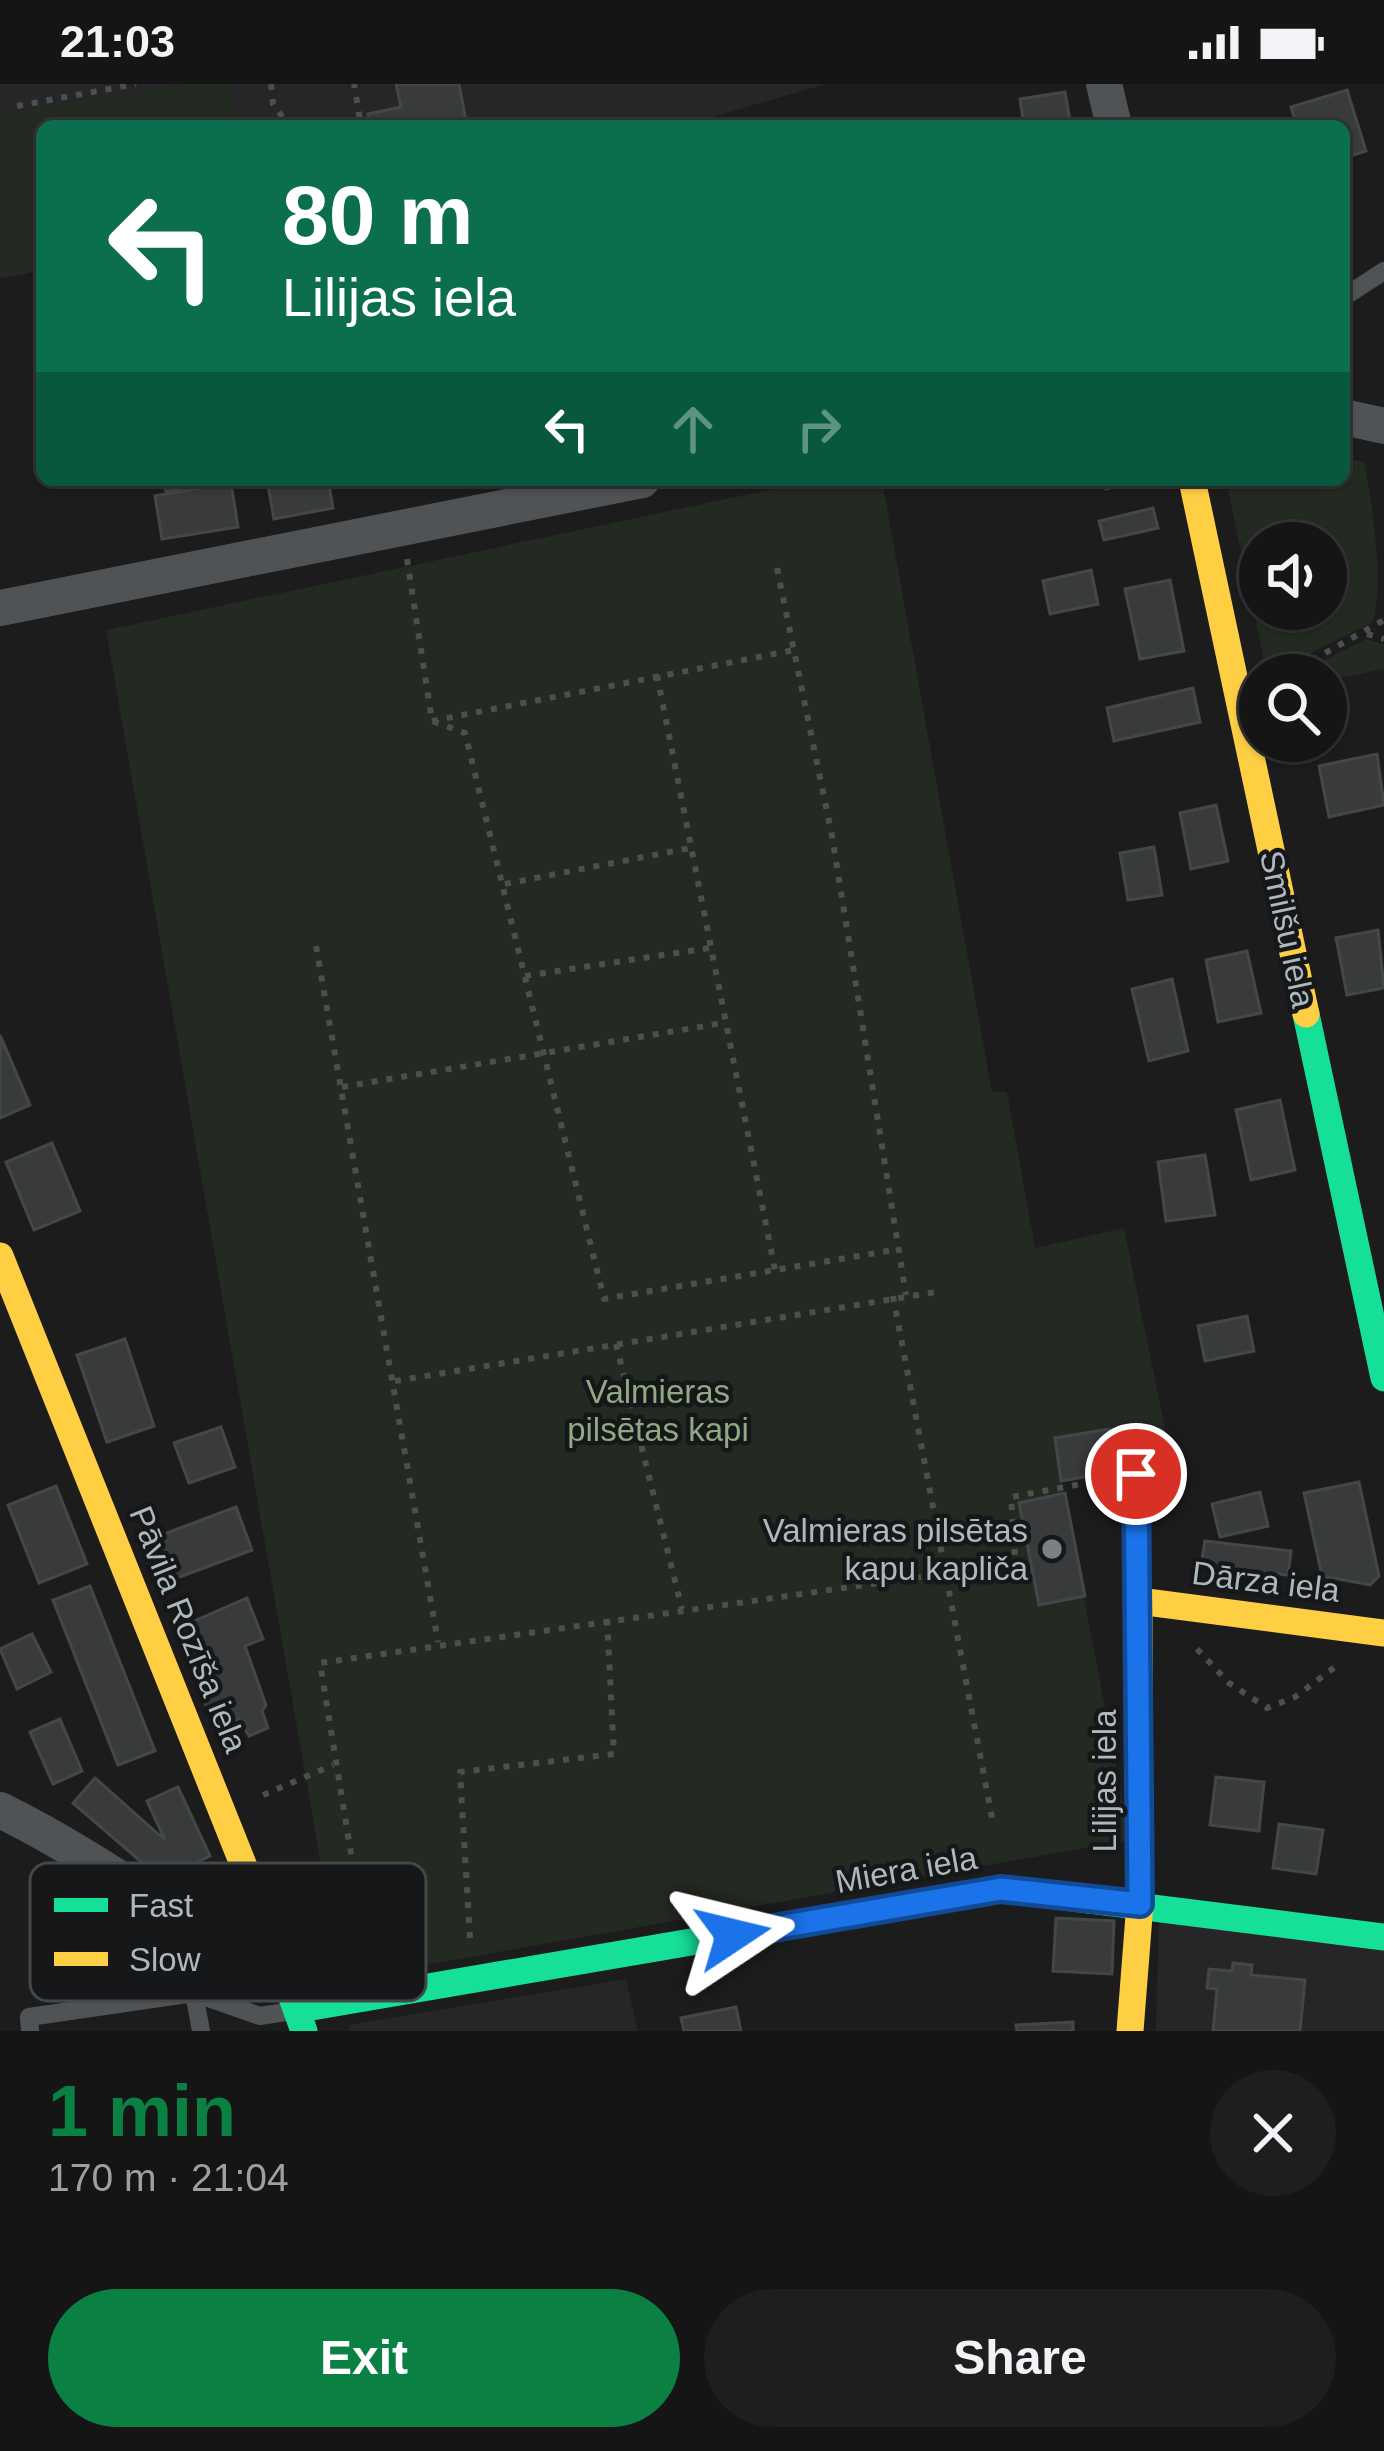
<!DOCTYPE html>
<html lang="en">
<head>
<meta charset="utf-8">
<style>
	body { margin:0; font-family:Arial,sans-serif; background:#1e1e1e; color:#f1f3f6; height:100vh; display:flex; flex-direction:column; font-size:45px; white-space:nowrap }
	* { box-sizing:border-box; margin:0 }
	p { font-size:39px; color:#9d9fa0 }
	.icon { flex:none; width:66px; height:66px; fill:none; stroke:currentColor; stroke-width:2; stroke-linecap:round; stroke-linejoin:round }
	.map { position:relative; height:1947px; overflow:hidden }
	.panel { display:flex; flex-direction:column; background:#151515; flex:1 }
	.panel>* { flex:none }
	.hud { position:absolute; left:36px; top:36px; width:1314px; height:366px; border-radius:18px; box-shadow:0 3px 9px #0004,0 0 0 3px #343434; background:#0b6e4f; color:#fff; overflow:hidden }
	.buttons { position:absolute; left:1239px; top:438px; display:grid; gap:24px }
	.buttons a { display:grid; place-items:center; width:108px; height:108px; border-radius:50%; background:#151515; box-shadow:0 3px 9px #0004,0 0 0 3px #343434; font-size:60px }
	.pin { position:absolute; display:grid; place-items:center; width:102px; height:102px; color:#fff; margin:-51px; border:6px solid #fff; border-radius:50%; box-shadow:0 3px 12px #0007 }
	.me { position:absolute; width:132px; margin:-66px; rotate:80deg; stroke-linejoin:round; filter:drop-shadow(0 0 9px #0008) }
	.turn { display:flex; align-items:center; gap:42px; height:252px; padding:0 48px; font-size:54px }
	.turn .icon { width:156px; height:156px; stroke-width:2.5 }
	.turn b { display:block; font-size:84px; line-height:102px }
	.lanes { display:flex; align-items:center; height:114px; padding:0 48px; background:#0003; justify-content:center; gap:60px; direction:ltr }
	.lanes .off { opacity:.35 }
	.round { display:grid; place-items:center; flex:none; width:126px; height:126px; border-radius:63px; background:#1e1e1e }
	.summary { display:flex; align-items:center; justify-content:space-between; height:204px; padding:0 48px }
	h1 { font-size:72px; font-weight:600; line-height:90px; color:#0b8043 }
	.primary-button { display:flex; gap:24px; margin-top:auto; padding:24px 48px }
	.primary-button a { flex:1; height:138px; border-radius:72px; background:#0b8043; color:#fff; font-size:48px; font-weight:600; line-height:138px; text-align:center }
	.primary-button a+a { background:#1e1e1e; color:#f1f3f6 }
	.status { display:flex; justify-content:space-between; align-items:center; height:84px; padding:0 60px; background:#151515; direction:ltr }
	.status svg { height:33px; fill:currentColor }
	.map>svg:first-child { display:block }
	.built { fill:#262628 }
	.green { fill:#232a21; fill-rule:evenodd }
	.building { fill:#393a3b; stroke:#444748; stroke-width:3 }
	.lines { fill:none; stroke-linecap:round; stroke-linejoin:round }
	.path { stroke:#4c4f50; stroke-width:6; stroke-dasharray:6 9; stroke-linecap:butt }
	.lane { stroke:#505355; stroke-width:18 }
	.street { stroke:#505355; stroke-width:36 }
	.fast { stroke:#16e098; stroke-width:27 }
	.slow { stroke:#ffcf43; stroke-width:27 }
	.route-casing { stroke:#114b97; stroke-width:30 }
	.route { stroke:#1a73e8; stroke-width:21 }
	.poi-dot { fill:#7a8185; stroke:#161718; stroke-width:4.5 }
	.labels { text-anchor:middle; stroke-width:9; stroke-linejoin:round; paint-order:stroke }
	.street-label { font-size:33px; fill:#adb8bd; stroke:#161718 }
	.park-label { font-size:33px; fill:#90a884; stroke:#161718 }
	.poi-label { font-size:33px; fill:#adb8bd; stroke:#161718; text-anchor:end }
	.key { fill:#161718; stroke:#43474a; stroke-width:3 }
	.key-label { font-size:33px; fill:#adb8bd }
</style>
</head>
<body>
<div class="status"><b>21:03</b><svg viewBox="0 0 49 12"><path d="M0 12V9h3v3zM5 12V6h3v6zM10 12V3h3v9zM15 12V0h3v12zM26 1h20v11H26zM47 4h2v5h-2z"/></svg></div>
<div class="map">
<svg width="1384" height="1947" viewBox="0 0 1384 1947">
	<rect width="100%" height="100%" fill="#1c1c1c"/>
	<g class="built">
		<polygon points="0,0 826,0 682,42 42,42 42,186 0,194"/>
		<polygon points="1159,1837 1384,1867 1384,1947 1156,1947"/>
		<polygon points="626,1895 638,1947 349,1947 348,1941"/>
	</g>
	<g class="green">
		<polygon points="189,0 232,0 237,42 42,42 42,186 0,194 0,29"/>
		<path d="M1344 374 1364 378C1373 421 1384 500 1373 538L1267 591 1226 396H1344ZM1326 459V525H1260V459Z"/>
		<polygon points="816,396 882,396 992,1008 1007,1008 1035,1164 1124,1144 1172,1379 1062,1397 1130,1756 341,1896 106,546"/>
		<polygon points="1366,555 1384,560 1384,585 1326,597 1326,591 1295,591"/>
	</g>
	<g class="building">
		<polygon points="396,0 459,0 467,42 371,42 368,30 401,23"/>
		<polygon points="1347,6 1366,67 1344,74 1344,42 1297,42 1291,23"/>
		<polygon points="1065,8 1071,42 1024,42 1020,15"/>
		<polygon points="164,396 218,396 166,408"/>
		<polygon points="267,396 328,396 333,424 274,435"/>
		<polygon points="1104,396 1143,396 1106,405"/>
		<polygon points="231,399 238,443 162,455 155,412"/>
		<polygon points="1153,424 1158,444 1104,456 1099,437"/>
		<polygon points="1091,486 1098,520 1050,530 1043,497"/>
		<polygon points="1170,496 1184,567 1140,575 1125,505"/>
		<polygon points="1193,604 1200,638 1114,657 1107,624"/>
		<polygon points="1377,670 1384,721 1329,733 1319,682"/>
		<polygon points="1216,721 1228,777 1191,785 1180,729"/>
		<polygon points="1154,763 1162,811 1128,816 1120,769"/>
		<polygon points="1378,846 1384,904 1347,911 1336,854"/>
		<polygon points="1247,867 1261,929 1218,938 1206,876"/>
		<polygon points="1172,895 1188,967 1149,977 1132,905"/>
		<polygon points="0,951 30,1021 0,1034"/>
		<polygon points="1280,1016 1295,1086 1251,1096 1236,1026"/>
		<polygon points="52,1059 80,1127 34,1146 6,1078"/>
		<polygon points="1205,1071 1215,1131 1166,1137 1158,1078"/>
		<polygon points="1247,1232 1254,1267 1205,1277 1198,1242"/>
		<polygon points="125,1255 154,1342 107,1358 77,1271"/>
		<polygon points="221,1343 235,1383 189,1399 174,1359"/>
		<polygon points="1109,1345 1115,1388 1061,1397 1055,1354"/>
		<polygon points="1359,1398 1379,1492 1370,1501 1322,1492 1304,1409"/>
		<polygon points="56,1402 87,1480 39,1499 8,1421"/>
		<polygon points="1260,1408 1268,1442 1220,1453 1212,1420"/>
		<polygon points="1065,1409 1085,1512 1039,1521 1019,1419"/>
		<polygon points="236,1423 252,1466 158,1501 140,1459"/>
		<polygon points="1205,1457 1291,1467 1288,1491 1201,1481"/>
		<polygon points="90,1502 155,1667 118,1681 53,1516"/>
		<polygon points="247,1514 263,1555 245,1562 266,1621 262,1627 268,1644 249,1652 239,1635 215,1644 176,1545"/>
		<polygon points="32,1550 51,1588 17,1605 0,1565"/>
		<polygon points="60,1635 82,1687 53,1700 30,1648"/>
		<polygon points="1216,1693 1264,1698 1259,1747 1210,1741"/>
		<polygon points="95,1694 165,1756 147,1717 178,1703 210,1772 161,1795 73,1719"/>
		<polygon points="1279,1740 1323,1746 1316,1790 1273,1784"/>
		<polygon points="1056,1834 1114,1837 1112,1890 1053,1887"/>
		<polygon points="1233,1879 1252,1881 1251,1891 1305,1896 1300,1947 1213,1947 1217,1905 1207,1904 1209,1885 1232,1887"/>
		<polygon points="736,1923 741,1947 684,1947 681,1934"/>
		<polygon points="1073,1938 1073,1947 1017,1947 1016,1941"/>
	</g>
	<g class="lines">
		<g class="path">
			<polyline points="271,0 273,20 289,42"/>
			<polyline points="17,22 136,0"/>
			<polyline points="333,42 360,36 354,0"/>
			<polyline points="407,475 432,637 465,649 604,1215 899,1165"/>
			<polyline points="777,484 832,752 906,1211"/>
			<polyline points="1367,550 1384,555"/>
			<polyline points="657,591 775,1186"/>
			<polyline points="1286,591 1384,536"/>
			<polyline points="432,637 794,566"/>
			<polyline points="505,800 690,764"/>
			<polyline points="316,862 438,1558"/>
			<polyline points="525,892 709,864"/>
			<polyline points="342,1003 723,939"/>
			<polyline points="893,1212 992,1734"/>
			<polyline points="616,1260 682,1525"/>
			<polyline points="395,1297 942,1207"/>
			<polyline points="1197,1565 1229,1599 1267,1624 1295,1613 1335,1583"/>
			<polyline points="263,1711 333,1681"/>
			<polyline points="470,1854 460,1688 614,1670 607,1535"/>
			<polyline points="373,1868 367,1868 320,1579 948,1489 1015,1474 1011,1413 1114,1394"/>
		</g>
		<g class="lane">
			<polyline points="1344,213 1384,187"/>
			<polyline points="1136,1390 1139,1513"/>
			<polyline points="194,1909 201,1947"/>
			<polyline points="30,1947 29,1933 194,1909 260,1932 292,1927"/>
		</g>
		<g class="street">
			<polyline points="1104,0 1114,42"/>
			<polyline points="1344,333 1384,342"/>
			<polyline points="0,524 642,396"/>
			<path d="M0 1726C102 1776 193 1847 291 1905"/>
		</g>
		<g class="fast">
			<polyline points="1306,930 1384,1294"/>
			<polyline points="251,1800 304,1947"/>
			<polyline points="300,1925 1001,1805 1384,1853"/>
		</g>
		<g class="slow">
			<polyline points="1192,396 1306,930"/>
			<polyline points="0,1172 251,1800"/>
			<polyline points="1130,1947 1140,1819 1139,1517 1384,1549"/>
		</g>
	</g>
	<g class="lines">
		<defs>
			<polyline id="route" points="733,1851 1001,1805 1140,1820 1136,1390"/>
		</defs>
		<use href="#route" class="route-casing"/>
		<use href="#route" class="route"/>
	</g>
	<circle class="poi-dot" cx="1052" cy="1465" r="12"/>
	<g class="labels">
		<g class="street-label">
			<text transform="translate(1288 845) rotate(78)" y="12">Smilšu iela</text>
			<text transform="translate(1266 1497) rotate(7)" y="12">Dārza iela</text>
			<text transform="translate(189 1545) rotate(68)" y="12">Pāvila Rozīša iela</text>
			<text transform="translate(1104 1697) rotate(-90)" y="12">Lilijas iela</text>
			<text transform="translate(906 1785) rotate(-10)" y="12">Miera iela</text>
		</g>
		<g class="park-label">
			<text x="658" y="1319">Valmieras<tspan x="658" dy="38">pilsētas kapi</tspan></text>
		</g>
		<g class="poi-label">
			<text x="1028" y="1458">Valmieras pilsētas<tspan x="1028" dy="38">kapu kapliča</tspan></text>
		</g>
	</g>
	<rect x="30" y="1779" width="396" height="138" rx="18" class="key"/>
	<rect x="54" y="1814" width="54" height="14" fill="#16e098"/>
	<rect x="54" y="1868" width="54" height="14" fill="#ffcf43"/>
	<g class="key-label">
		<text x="129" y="1833">Fast</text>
		<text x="129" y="1887">Slow</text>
	</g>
</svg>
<div class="buttons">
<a><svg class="icon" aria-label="sound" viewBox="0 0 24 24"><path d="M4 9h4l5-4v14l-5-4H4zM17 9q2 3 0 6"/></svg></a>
<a><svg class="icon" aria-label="search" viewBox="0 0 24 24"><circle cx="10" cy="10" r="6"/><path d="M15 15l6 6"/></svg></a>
</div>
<div class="pin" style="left:1136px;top:1390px;background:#d93025"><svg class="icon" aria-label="arrive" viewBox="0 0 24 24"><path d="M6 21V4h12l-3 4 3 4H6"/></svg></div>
<svg class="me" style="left:733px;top:1851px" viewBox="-20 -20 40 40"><path d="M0-17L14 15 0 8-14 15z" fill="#1a73e8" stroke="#fff" stroke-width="4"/></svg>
<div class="hud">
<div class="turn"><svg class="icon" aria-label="left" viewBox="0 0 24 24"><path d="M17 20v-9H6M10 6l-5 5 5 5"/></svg><div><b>80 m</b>Lilijas iela</div></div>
<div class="lanes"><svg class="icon" aria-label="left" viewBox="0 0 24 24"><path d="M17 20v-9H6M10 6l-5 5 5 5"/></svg><svg class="icon off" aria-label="ahead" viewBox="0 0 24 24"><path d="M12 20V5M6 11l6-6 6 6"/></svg><svg class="icon off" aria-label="right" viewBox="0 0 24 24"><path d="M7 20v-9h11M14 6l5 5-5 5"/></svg></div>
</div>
</div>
<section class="panel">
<div class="summary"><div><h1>1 min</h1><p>170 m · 21:04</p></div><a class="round"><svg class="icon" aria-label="close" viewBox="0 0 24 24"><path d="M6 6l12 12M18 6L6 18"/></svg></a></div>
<div class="primary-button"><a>Exit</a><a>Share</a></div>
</section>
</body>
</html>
